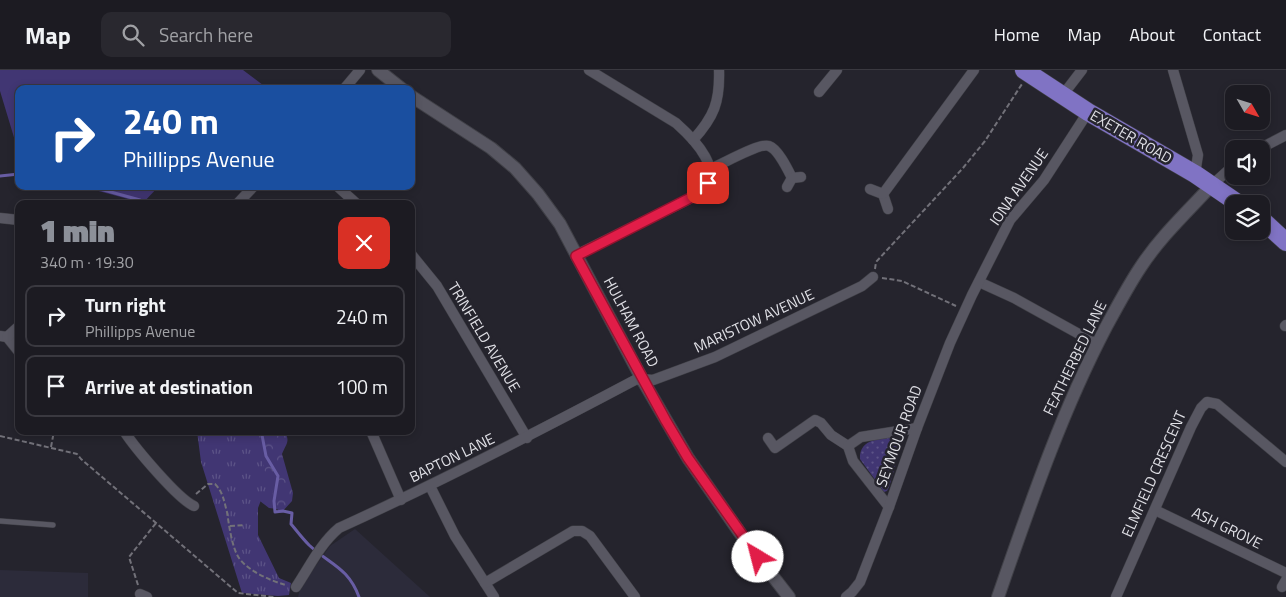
<!DOCTYPE html>
<html lang="en">
<head>
<meta charset="utf-8">
<style>
	body { margin:0; font-family:"Titillium Web",sans-serif; background:#29282f; color:#f1f3f6; height:100vh; display:flex; flex-direction:column; font-size:19px; white-space:nowrap }
	* { box-sizing:border-box; margin:0 }
	p { font-size:16px; color:#a0a1a5 }
	.icon { flex:none; width:28px; height:28px; fill:none; stroke:currentColor; stroke-width:2; stroke-linecap:round; stroke-linejoin:round }
	.map { position:relative; flex:1; overflow:hidden }
	.panel { position:absolute; left:15px; top:130px; width:400px; height:235px; display:flex; flex-direction:column; background:#1c1b22; border-radius:10px; box-shadow:0 2px 8px #0003,0 0 0 1px #3a3940 }
	.panel>* { flex:none }
	.hud { position:absolute; left:15px; top:15px; width:400px; height:105px; border-radius:10px; box-shadow:0 2px 8px #0003,0 0 0 1px #3a3940; background:#1a4fa0; color:#fff; overflow:hidden }
	.needle { width:32px; rotate:129deg }
	.fabs { position:absolute; left:1225px; top:15px; display:grid; gap:10px }
	.fabs a { display:grid; place-items:center; width:45px; height:45px; border-radius:10px; background:#1c1b22; box-shadow:0 2px 8px #0003,0 0 0 1px #3a3940; font-size:25px }
	.pin { position:absolute; display:grid; place-items:center; width:42px; height:42px; color:#fff; margin:-21px; border-radius:10px; box-shadow:0 2px 8px #0006 }
	.me { position:absolute; width:55px; margin:-28px; rotate:323deg; stroke-linejoin:round; filter:drop-shadow(0 0 4px #0008) }
	.turn { display:flex; align-items:center; gap:18px; height:105px; padding:0 25px; font-size:22px }
	.turn .icon { width:65px; height:65px; stroke-width:2.5 }
	.turn b { display:block; font-size:35px; line-height:42px }
	.round { display:grid; place-items:center; flex:none; width:52px; height:52px; border-radius:10px; background:#29282f }
	.overview { display:flex; align-items:center; justify-content:space-between; height:85px; padding:0 25px }
	h1 { font-size:30px; font-weight:800; line-height:38px; color:#8c9099 }
	ul { padding:0; list-style:none }
	li { display:flex; align-items:center; gap:15px; height:62px; margin:0 10px 8px; padding:0 15px; border:2px solid #3a3940; border-radius:10px }
	li div { flex:1 }
	li b { display:block; font-size:19px }
	li em { font-style:normal }
	header { display:flex; align-items:center; gap:30px; box-sizing:border-box; height:70px; padding:0 25px; background:#1c1b22; border-bottom:1px solid #3a3940 }
	header strong { font-size:24px }
	nav { display:flex; gap:28px; margin-inline-start:auto; font-size:18px }
	.search { width:350px; height:45px; background:#29282f; display:flex; align-items:center; gap:12px; box-sizing:border-box; padding:0 18px; border-radius:10px; color:#a0a1a5; font-size:19px }
	.map>svg:first-child { display:block }
	.built { fill:#2c2b3a }
	.grass { fill:url(#grass-dots) }
	.forest { fill:url(#forest-crowns) }
	.park { fill:url(#park-tufts) }
	.pitch { fill:#413673 }
	.lines { fill:none; stroke-linecap:round; stroke-linejoin:round }
	.stream { stroke:#685da4; stroke-width:3 }
	.service-casing { stroke:#404047; stroke-width:6 }
	.minor-casing { stroke:#404047; stroke-width:11 }
	.tertiary-casing { stroke:#404047; stroke-width:14 }
	.trunk-casing { stroke:#404047; stroke-width:19 }
	.path { stroke:#727179; stroke-width:2; stroke-dasharray:5 2.5; stroke-linecap:butt }
	.service { stroke:#585762; stroke-width:5 }
	.minor { stroke:#585762; stroke-width:10 }
	.tertiary { stroke:#585762; stroke-width:12 }
	.trunk { stroke:#8073c4; stroke-width:18 }
	.route-casing { stroke:#92132f; stroke-width:12 }
	.route { stroke:#e11d48; stroke-width:9 }
	.labels { text-anchor:middle; stroke-width:5; stroke-linejoin:round; paint-order:stroke }
	.street-label { font-size:15px; fill:#e0e0e6; stroke:#25242d }
</style>
</head>
<body>
<header>
<strong>Map</strong>
<div class="search"><svg class="icon" aria-label="search" viewBox="0 0 24 24"><circle cx="10" cy="10" r="6"/><path d="M15 15l6 6"/></svg>Search here</div>
<nav><a>Home</a><a>Map</a><a>About</a><a>Contact</a></nav>
</header>
<div class="map">
<svg width="1286" height="527" viewBox="0 0 1286 527">
	<defs>
		<pattern id="grass-dots" width="8" height="8" patternUnits="userSpaceOnUse" patternTransform="scale(1.25)"><rect width="8" height="8" fill="#413673"/><path d="M2 2h.1M6 6h.1" fill="none" stroke="#5c5387" stroke-width="1.8" stroke-linecap="round"/></pattern>
		<pattern id="forest-crowns" width="20" height="18" patternUnits="userSpaceOnUse" patternTransform="scale(1.25)"><rect width="20" height="18" fill="#413673"/><path d="M2 6a3 3 0 1 1 6 0M12 15a3 3 0 1 1 6 0" fill="none" stroke="#5c5387"/></pattern>
		<pattern id="park-tufts" width="24" height="20" patternUnits="userSpaceOnUse" patternTransform="scale(1.25)"><rect width="24" height="20" fill="#413673"/><path d="M3 7l-1-3M5 7V3M7 7l1-3M15 17l-1-3M17 17v-4M19 17l1-3" fill="none" stroke="#5c5387"/></pattern>
	</defs>
	<rect width="100%" height="100%" fill="#25242d"/>
	<g class="built">
		<polygon points="355,459 430,527 298,527 300,518 330,476"/>
		<polygon points="0,500 88,503 88,527 0,527"/>
	</g>
	<path class="grass" d="M898 367 901 369 902 373 889 417 887 421 884 422 860 389C859 368 882 368 898 367Z"/>
	<path class="forest" d="M247 361H284C291 371 286 374 282 384L293 423 292 431 281 443 277 439 269 438 256 428Z"/>
	<polygon class="park" points="197,361 255,361 267,410 273,422 272,428 263,425 258,438 258,465 279,508 291,513 289,525 278,526 242,523 201,392"/>
	<g class="pitch">
		<polygon points="0,0 243,0 263,15 259,19 19,19 19,84 0,21"/>
		<polygon points="80,116 159,116 143,133"/>
	</g>
	<g class="lines">
		<g class="stream">
			<polyline points="0,106 19,104"/>
			<polyline points="89,116 140,130 145,134"/>
			<path d="M259 361 262 365 266 386 278 406 274 431 275 442 283 441 292 443 291 454C297 461 302 468 309 475 329 494 348 497 359 527"/>
		</g>
		<defs>
			<polyline id="service" points="0,451 53,455"/>
			<g id="minor">
				<polyline points="1173,0 1198,85 1195,104"/>
				<polyline points="344,19 360,0"/>
				<polyline points="819,22 837,0"/>
				<polyline points="1062,26 1082,0"/>
				<path d="M693 70C714 47 720 32 719 0"/>
				<polyline points="1259,79 1286,65"/>
				<path d="M710 99C721 95 760 72 769 76 778 79 788 100 792 108"/>
				<polyline points="1212,115 1234,95"/>
				<polyline points="337,116 357,134"/>
				<polyline points="787,117 792,108 801,107"/>
				<polyline points="870,119 883,124 888,139"/>
				<polyline points="883,124 974,0"/>
				<polyline points="237,134 254,116"/>
				<polyline points="0,148 19,150"/>
				<polyline points="411,184 437,216 527,368"/>
				<path d="M576 185 699 124C728 103 694 69 676 53L589 0"/>
				<polyline points="979,212 1014,228 1097,274"/>
				<polyline points="1285,256 1286,255"/>
				<polyline points="0,266 7,267 19,282"/>
				<polyline points="7,267 19,256"/>
				<path d="M124 361C135 378 178 429 194 436"/>
				<polyline points="371,361 401,430"/>
				<polyline points="768,368 775,378 815,350 821,353 831,365 848,376"/>
				<polyline points="430,416 455,466 494,527"/>
				<polyline points="889,437 853,391 848,376 861,367 917,358"/>
				<polyline points="1155,440 1286,503"/>
				<polyline points="485,513 573,461 582,461 590,466 635,527"/>
				<path d="M296 517C310 496 320 474 339 458 440 412 537 362 635 310L642 309 653 310 715 287 862 216 873 207"/>
				<polyline points="1282,517 1286,510"/>
				<polyline points="140,524 147,527"/>
				<polyline points="846,527 852,522 860,512 889,437 917,358 950,273 972,225 1010,150 1044,110 1088,42"/>
				<polyline points="1116,527 1191,357 1201,338 1207,332 1217,334 1286,392"/>
			</g>
			<g id="tertiary">
				<polyline points="378,0 402,19"/>
				<polyline points="411,26 491,78 515,98 538,124 560,154 642,309 688,388 747,473 789,527"/>
				<path d="M998 527C1030 435 1061 343 1106 257 1117 237 1128 216 1140 198 1160 167 1187 142 1212 115"/>
			</g>
			<g id="trunk">
				<polyline points="1024,0 1088,42 1195,104 1239,134"/>
				<polyline points="1261,149 1286,172"/>
			</g>
		</defs>
		<use href="#service" class="service-casing"/>
		<use href="#minor" class="minor-casing"/>
		<use href="#tertiary" class="tertiary-casing"/>
		<use href="#trunk" class="trunk-casing"/>
		<g class="path">
			<polyline points="875,199 876,192 963,98 985,71 1022,14"/>
			<polyline points="882,208 902,211 956,236"/>
			<polyline points="0,366 77,384 81,389 238,523 274,527"/>
			<polyline points="51,377 54,361"/>
			<path d="M196 424 208 414H215C223 422 224 431 227 442 229 455 232 478 239 488 248 501 271 511 286 515"/>
			<polyline points="230,456 245,455"/>
			<polyline points="138,515 129,487 156,453"/>
		</g>
		<use href="#service" class="service"/>
		<use href="#minor" class="minor"/>
		<use href="#tertiary" class="tertiary"/>
		<use href="#trunk" class="trunk"/>
	</g>
	<g class="lines">
		<defs>
			<polyline id="route" points="708,113 704,120 698,124 576,186 666,351 688,388 758,487"/>
		</defs>
		<use href="#route" class="route-casing"/>
		<use href="#route" class="route"/>
	</g>
	<g class="labels">
		<g class="street-label">
			<text transform="translate(1131 67) rotate(30)" y="5">EXETER ROAD</text>
			<text transform="translate(1019 117) rotate(-55)" y="5">IONA AVENUE</text>
			<text transform="translate(754 251) rotate(-25)" y="5">MARISTOW AVENUE</text>
			<text transform="translate(631 252) rotate(62)" y="5">HULHAM ROAD</text>
			<text transform="translate(484 267) rotate(59)" y="5">TRINFIELD AVENUE</text>
			<text transform="translate(1075 288) rotate(-64)" y="5">FEATHERBED LANE</text>
			<text transform="translate(899 366) rotate(-70)" y="5">SEYMOUR ROAD</text>
			<text transform="translate(452 388) rotate(-26)" y="5">BAPTON LANE</text>
			<text transform="translate(1154 404) rotate(-66)" y="5">ELMFIELD CRESCENT</text>
			<text transform="translate(1227 458) rotate(26)" y="5">ASH GROVE</text>
		</g>
	</g>
</svg>
<div class="fabs">
<a><svg class="needle" viewBox="-14 -14 28 28"><path d="M0-13l5 13h-10z" fill="#e53935"/><path d="M0 13l5-13h-10z" fill="#a0a1a5"/></svg></a>
<a><svg class="icon" aria-label="sound" viewBox="0 0 24 24"><path d="M4 9h4l5-4v14l-5-4H4zM17 9q2 3 0 6"/></svg></a>
<a><svg class="icon" aria-label="layers" viewBox="0 0 24 24"><path d="M12 4l9 5-9 5-9-5zM3 14l9 5 9-5"/></svg></a>
</div>
<div class="pin" style="left:708px;top:113px;background:#d93025"><svg class="icon" aria-label="arrive" viewBox="0 0 24 24"><path d="M6 21V4h12l-3 4 3 4H6"/></svg></div>
<svg class="me" style="left:758px;top:487px" viewBox="-20 -20 40 40"><circle r="19" fill="#fff"/><path d="M0-13L10 11 0 6-10 11z" fill="#e11d48"/></svg>
<div class="hud">
<div class="turn"><svg class="icon" aria-label="right" viewBox="0 0 24 24"><path d="M7 20v-9h11M14 6l5 5-5 5"/></svg><div><b>240 m</b>Phillipps Avenue</div></div>
</div>
<section class="panel">
<div class="overview"><div><h1>1 min</h1><p>340 m · 19:30</p></div><a class="round" style="background:#d93025;color:#fff"><svg class="icon" aria-label="close" viewBox="0 0 24 24"><path d="M6 6l12 12M18 6L6 18"/></svg></a></div>
<ul>
<li><svg class="icon" aria-label="right" viewBox="0 0 24 24"><path d="M7 20v-9h11M14 6l5 5-5 5"/></svg><div><b>Turn right</b><p>Phillipps Avenue</p></div><em>240 m</em></li>
<li><svg class="icon" aria-label="arrive" viewBox="0 0 24 24"><path d="M6 21V4h12l-3 4 3 4H6"/></svg><div><b>Arrive at destination</b></div><em>100 m</em></li>
</ul>
</section>
</div>
</body>
</html>
